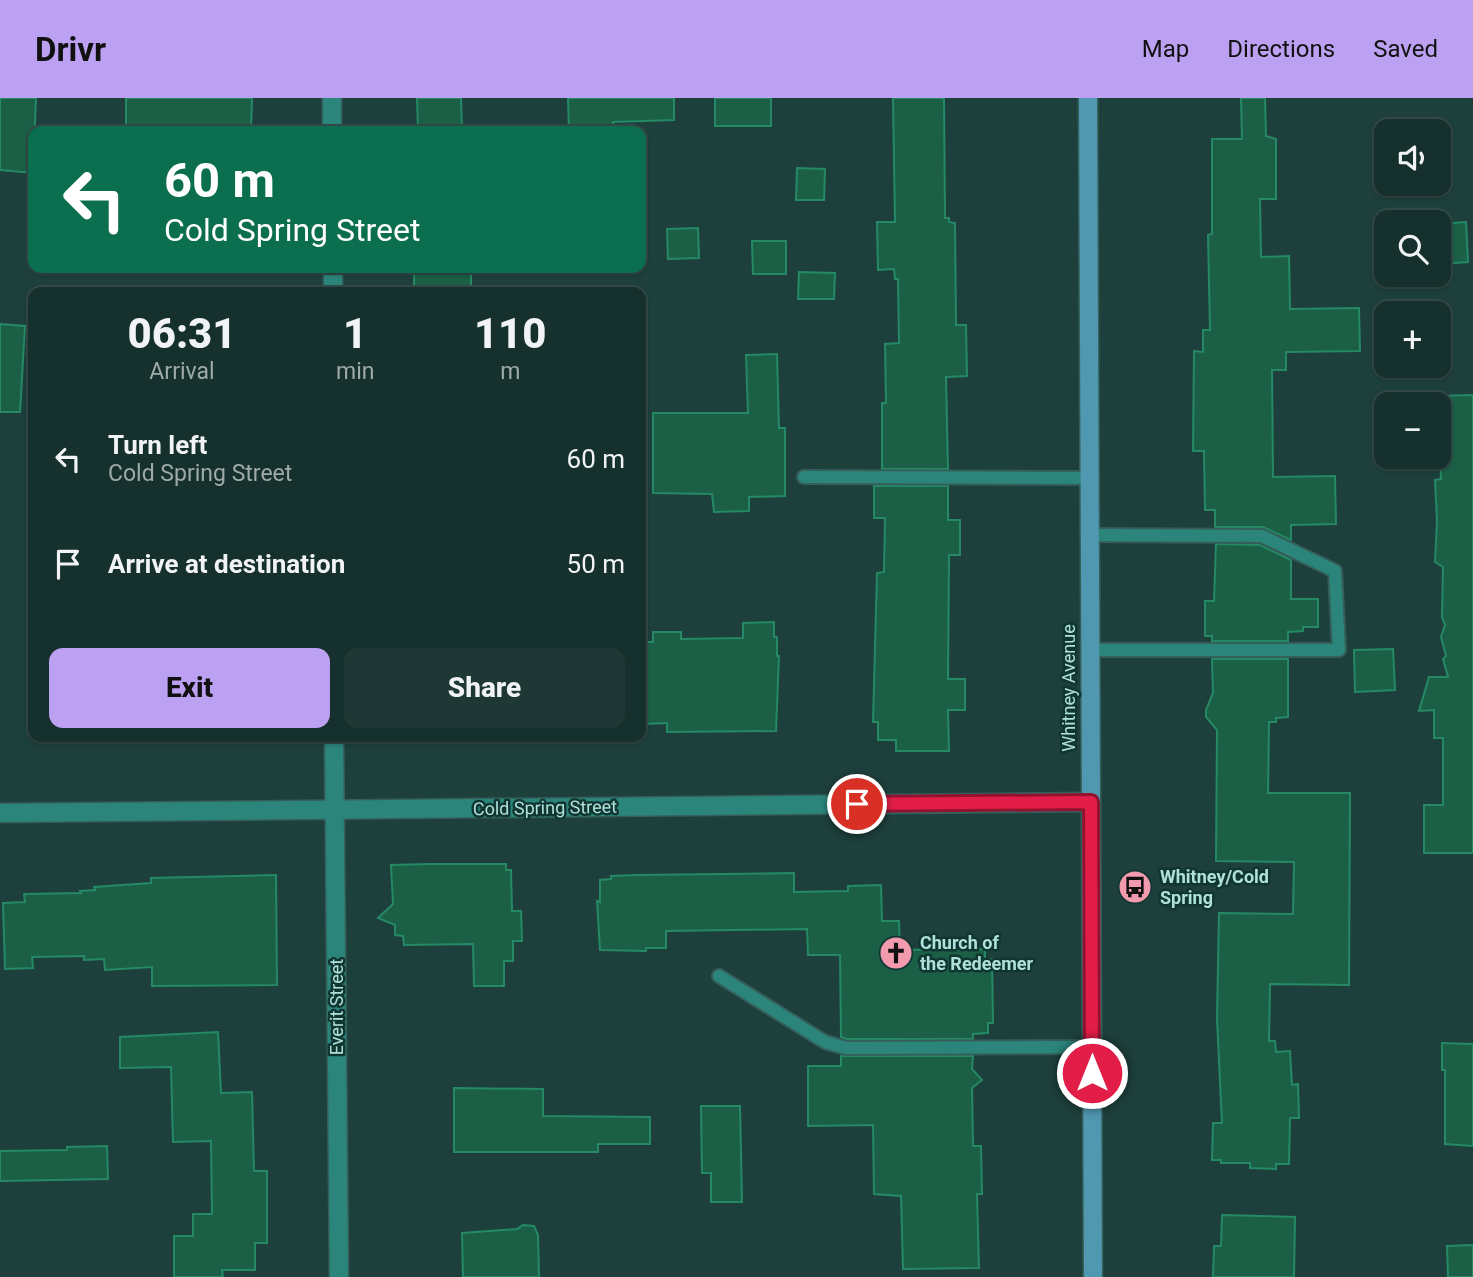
<!DOCTYPE html>
<html lang="en">
<head>
<meta charset="utf-8">
<style>
	body { margin:0; font-family:Roboto,sans-serif; background:#1f3835; color:#f1f3f6; height:100vh; display:flex; flex-direction:column; font-size:26px; white-space:nowrap }
	* { box-sizing:border-box; margin:0 }
	p { font-size:23px; color:#9ea9aa }
	.icon { flex:none; width:38px; height:38px; fill:none; stroke:currentColor; stroke-width:2; stroke-linecap:round; stroke-linejoin:round }
	.map { position:relative; flex:1; overflow:hidden }
	.drawer { position:absolute; left:28px; top:189px; width:618px; height:455px; display:flex; flex-direction:column; background:#16302d; border-radius:14px; box-shadow:0 2px 5px #0004,0 0 0 2px #354b49 }
	.drawer>* { flex:none }
	.banner { position:absolute; left:28px; top:28px; width:618px; height:147px; border-radius:14px; box-shadow:0 2px 5px #0004,0 0 0 2px #354b49; background:#0b6e4f; color:#fff; overflow:hidden }
	.buttons { position:absolute; left:1374px; top:21px; display:grid; gap:14px }
	.buttons a { display:grid; place-items:center; width:77px; height:77px; border-radius:14px; background:#16302d; box-shadow:0 2px 5px #0004,0 0 0 2px #354b49; font-size:35px }
	.pin { position:absolute; display:grid; place-items:center; width:60px; height:60px; color:#fff; margin:-30px; border:4px solid #fff; border-radius:50%; box-shadow:0 2px 7px #0007 }
	.me { position:absolute; width:77px; margin:-38px; rotate:0deg; stroke-linejoin:round; filter:drop-shadow(0 0 5px #0008) }
	.turn { display:flex; align-items:center; gap:24px; height:147px; padding:0 21px; font-size:32px }
	.turn .icon { width:91px; height:91px; stroke-width:2.5 }
	.turn b { display:block; font-size:49px; line-height:60px }
	.eta { display:flex; justify-content:space-evenly; align-items:center; height:119px; text-align:center }
	.eta b { font-size:42px; font-weight:800; line-height:49px }
	.action { display:flex; gap:14px; margin-top:auto; padding:14px 21px }
	.action a { flex:1; height:80px; border-radius:14px; background:#bca0f2; color:#111; font-size:28px; font-weight:800; line-height:80px; text-align:center }
	.action a+a { background:#1f3835; color:#f1f3f6 }
	ul { padding:0; list-style:none }
	li { display:flex; align-items:center; gap:21px; height:105px; padding:0 21px }
	li div { flex:1 }
	li b { display:block; font-size:26px }
	li em { font-style:normal }
	header { display:flex; align-items:center; gap:42px; box-sizing:border-box; height:98px; padding:0 35px; background:#bca0f2; color:#111 }
	header strong { font-size:33px }
	nav { display:flex; gap:38px; margin-inline-start:auto; font-size:24px }
	.map>svg:first-child { display:block }
	.building { fill:#1b5f46; stroke:#258965; stroke-width:2 }
	.lines { fill:none; stroke-linecap:round; stroke-linejoin:round }
	.lane-casing { stroke:#355f5a; stroke-width:16 }
	.street-casing { stroke:#355f5a; stroke-width:21 }
	.secondary-casing { stroke:#355f5a; stroke-width:21 }
	.primary-casing { stroke:#355f5a; stroke-width:21 }
	.lane { stroke:#2b857b; stroke-width:12 }
	.street { stroke:#2b857b; stroke-width:18 }
	.secondary { stroke:#2b857b; stroke-width:18 }
	.primary { stroke:#5097b0; stroke-width:18 }
	.route-casing { stroke:#92132f; stroke-width:18 }
	.route { stroke:#e11d48; stroke-width:12 }
	.labels { text-anchor:middle; stroke-width:5; stroke-linejoin:round; paint-order:stroke }
	.street-label { font-size:18px; fill:#aee1d9; stroke:#113632 }
	.poi-label { font-size:18px; font-weight:bold; fill:#aee1d9; stroke:#113632; text-anchor:start }
</style>
</head>
<body>
<header>
<strong>Drivr</strong>
<nav><a>Map</a><a>Directions</a><a>Saved</a></nav>
</header>
<div class="map">
<svg width="1473" height="1179" viewBox="0 0 1473 1179">
	<rect width="100%" height="100%" fill="#1d403c"/>
	<g class="building">
		<polygon points="0,0 36,0 33,75 0,72"/>
		<polygon points="126,0 252,0 251,33 126,33"/>
		<polygon points="417,0 461,0 462,30 418,32"/>
		<polygon points="568,0 674,0 674,22 613,24 613,33 569,33"/>
		<rect x="715" y="0" width="56" height="28"/>
		<polygon points="893,0 944,0 945,120 949,120 949,124 955,125 956,227 966,227 967,278 946,279 948,371 882,371 882,305 886,305 885,246 899,245 898,181 895,181 894,171 878,172 877,124 895,124"/>
		<polygon points="1241,0 1265,0 1266,38 1276,41 1276,101 1260,101 1261,159 1289,158 1290,211 1359,210 1360,253 1286,254 1286,272 1272,272 1273,379 1335,378 1336,426 1291,427 1291,442 1263,429 1215,429 1215,412 1205,412 1204,353 1193,353 1194,253 1203,254 1203,232 1210,232 1208,137 1212,136 1212,41 1242,41"/>
		<polygon points="797,70 825,71 824,102 796,102"/>
		<polygon points="1466,124 1468,164 1438,166 1438,126"/>
		<polygon points="698,130 699,160 668,161 667,131"/>
		<polygon points="752,143 786,143 786,176 753,176"/>
		<rect x="414" y="170" width="57" height="24"/>
		<polygon points="799,174 835,175 834,201 798,201"/>
		<polygon points="0,226 25,228 20,314 0,314"/>
		<polygon points="777,256 779,330 785,330 785,398 749,399 749,413 714,414 712,396 653,395 653,315 748,315 746,257"/>
		<polygon points="1473,297 1473,755 1424,755 1424,707 1443,707 1443,640 1434,640 1434,612 1419,613 1429,579 1448,579 1443,561 1446,558 1441,539 1445,527 1442,519 1443,469 1435,464 1437,423 1435,382 1441,381 1438,298"/>
		<polygon points="874,388 948,388 948,422 960,422 960,457 949,457 948,581 965,581 965,612 948,612 949,653 896,653 896,642 878,642 878,624 873,624 877,475 884,474 885,420 874,420"/>
		<polygon points="1216,446 1260,447 1291,462 1291,501 1318,501 1318,529 1303,529 1303,533 1288,534 1288,543 1212,543 1212,538 1205,538 1205,503 1214,503"/>
		<polygon points="774,524 774,539 777,539 777,558 779,558 776,633 667,634 667,625 644,626 643,544 653,544 653,534 681,534 681,541 743,540 743,525"/>
		<polygon points="1393,551 1395,592 1355,594 1354,552"/>
		<polygon points="1212,561 1288,561 1288,619 1276,620 1276,624 1269,624 1268,695 1350,695 1349,887 1270,886 1269,943 1275,943 1276,954 1290,953 1292,987 1298,986 1299,1020 1290,1020 1289,1066 1276,1066 1276,1071 1250,1070 1250,1065 1221,1065 1221,1062 1212,1062 1213,1025 1222,1025 1217,921 1219,815 1293,816 1294,764 1216,763 1217,632 1206,619 1206,612 1213,595"/>
		<polygon points="430,766 506,766 506,772 511,772 512,813 521,813 522,843 513,843 513,863 504,863 504,888 474,888 473,846 404,847 403,838 395,837 395,827 378,820 393,806 391,767"/>
		<polygon points="794,775 794,794 848,793 848,788 881,787 882,823 899,823 900,852 985,851 985,861 992,861 993,925 988,925 988,935 973,936 973,941 847,941 841,939 840,857 808,857 807,831 666,833 666,850 646,850 646,853 600,852 597,803 600,804 600,782 611,781 611,778 639,777"/>
		<polygon points="276,777 277,887 152,888 152,869 105,872 104,861 84,862 84,858 32,859 33,870 5,871 3,805 25,804 24,796 81,795 80,793 95,792 94,789 151,785 151,780"/>
		<polygon points="218,934 221,995 252,994 254,1073 267,1073 267,1145 255,1145 255,1172 222,1172 223,1179 174,1179 174,1138 193,1138 193,1116 212,1116 211,1043 173,1044 171,969 120,970 120,939"/>
		<polygon points="1442,945 1473,946 1473,1048 1445,1046 1445,972 1442,972"/>
		<polygon points="841,958 973,958 972,971 982,982 972,990 973,1048 981,1048 982,1096 977,1096 979,1170 903,1171 901,1098 874,1096 873,1027 808,1028 808,968 841,968"/>
		<polygon points="454,990 543,991 543,1018 650,1019 650,1046 598,1046 598,1054 454,1054"/>
		<polygon points="701,1008 740,1008 742,1104 711,1104 711,1075 702,1075"/>
		<polygon points="107,1048 108,1081 0,1083 0,1053 67,1052 67,1049"/>
		<polygon points="1222,1117 1295,1119 1294,1179 1213,1179 1214,1148 1221,1148"/>
		<polygon points="523,1127 534,1128 538,1137 539,1179 463,1179 462,1135 517,1131"/>
		<polygon points="1473,1147 1473,1179 1448,1179 1447,1148"/>
	</g>
	<g class="lines">
		<defs>
			<g id="lane">
				<polyline points="804,379 1089,380"/>
				<polyline points="1089,437 1262,438 1335,473 1339,552 1090,552"/>
				<polyline points="719,878 825,944 846,950 1092,949"/>
			</g>
			<g id="street">
				<polyline points="332,0 332,33"/>
				<polyline points="333,170 333,194"/>
				<polyline points="334,639 339,1179"/>
			</g>
			<polyline id="secondary" points="0,715 1091,704"/>
			<polyline id="primary" points="1088,0 1093,1179"/>
		</defs>
		<use href="#lane" class="lane-casing"/>
		<use href="#street" class="street-casing"/>
		<use href="#secondary" class="secondary-casing"/>
		<use href="#primary" class="primary-casing"/>
		<use href="#lane" class="lane"/>
		<use href="#street" class="street"/>
		<use href="#secondary" class="secondary"/>
		<use href="#primary" class="primary"/>
	</g>
	<g class="lines">
		<defs>
			<polyline id="route" points="857,706 1091,704 1092,975"/>
		</defs>
		<use href="#route" class="route-casing"/>
		<use href="#route" class="route"/>
	</g>
	<defs>
		<symbol id="bus-disc" viewBox="-11 -11 22 22"><circle r="9.5" fill="#f29aae" stroke="#113632"/><path d="M-5-6H5V4H4V6H2V4H-2V6H-4V4H-5ZM-3.5-4V0h7V-4ZM-3.5 1.2v1.5H-2V1.2ZM2 1.2v1.5H3.5V1.2Z" fill="#111"/></symbol>
		<symbol id="church-disc" viewBox="-11 -11 22 22"><circle r="9.5" fill="#f29aae" stroke="#113632"/><path d="M-1.2-6h2.4v3.5h3.3v2.4h-3.3V6h-2.4V-.1h-3.3v-2.4h3.3Z" fill="#111"/></symbol>
	</defs>
	<g fill-rule="evenodd">
		<use href="#bus-disc" x="1116" y="770" width="38" height="38"/>
		<use href="#church-disc" x="877" y="836" width="38" height="38"/>
	</g>
	<g class="labels">
		<g class="street-label">
			<text transform="translate(1069 590) rotate(-90)" y="6">Whitney Avenue</text>
			<text transform="translate(545 710) rotate(-1)" y="6">Cold Spring Street</text>
			<text transform="translate(337 909) rotate(-90)" y="6">Everit Street</text>
		</g>
		<g class="poi-label">
			<text x="1160" y="785">Whitney/Cold<tspan x="1160" dy="21">Spring</tspan></text>
			<text x="920" y="851">Church of<tspan x="920" dy="21">the Redeemer</tspan></text>
		</g>
	</g>
</svg>
<div class="buttons">
<a><svg class="icon" aria-label="sound" viewBox="0 0 24 24"><path d="M4 9h4l5-4v14l-5-4H4zM17 9q2 3 0 6"/></svg></a>
<a><svg class="icon" aria-label="search" viewBox="0 0 24 24"><circle cx="10" cy="10" r="6"/><path d="M15 15l6 6"/></svg></a>
<a>+</a>
<a>−</a>
</div>
<div class="pin" style="left:857px;top:706px;background:#d93025"><svg class="icon" aria-label="arrive" viewBox="0 0 24 24"><path d="M6 21V4h12l-3 4 3 4H6"/></svg></div>
<svg class="me" style="left:1092px;top:975px" viewBox="-20 -20 40 40"><circle r="17" fill="#e11d48" stroke="#fff" stroke-width="3"/><path d="M0-11L8 9 0 5-8 9z" fill="#fff"/></svg>
<div class="banner">
<div class="turn"><svg class="icon" aria-label="left" viewBox="0 0 24 24"><path d="M17 20v-9H6M10 6l-5 5 5 5"/></svg><div><b>60 m</b>Cold Spring Street</div></div>
</div>
<section class="drawer">
<div class="eta">
<div><b>06:31</b><p>Arrival</p></div>
<div><b>1</b><p>min</p></div>
<div><b>110</b><p>m</p></div>
</div>
<ul>
<li><svg class="icon" aria-label="left" viewBox="0 0 24 24"><path d="M17 20v-9H6M10 6l-5 5 5 5"/></svg><div><b>Turn left</b><p>Cold Spring Street</p></div><em>60 m</em></li>
<li><svg class="icon" aria-label="arrive" viewBox="0 0 24 24"><path d="M6 21V4h12l-3 4 3 4H6"/></svg><div><b>Arrive at destination</b></div><em>50 m</em></li>
</ul>
<div class="action"><a>Exit</a><a>Share</a></div>
</section>
</div>
</body>
</html>
